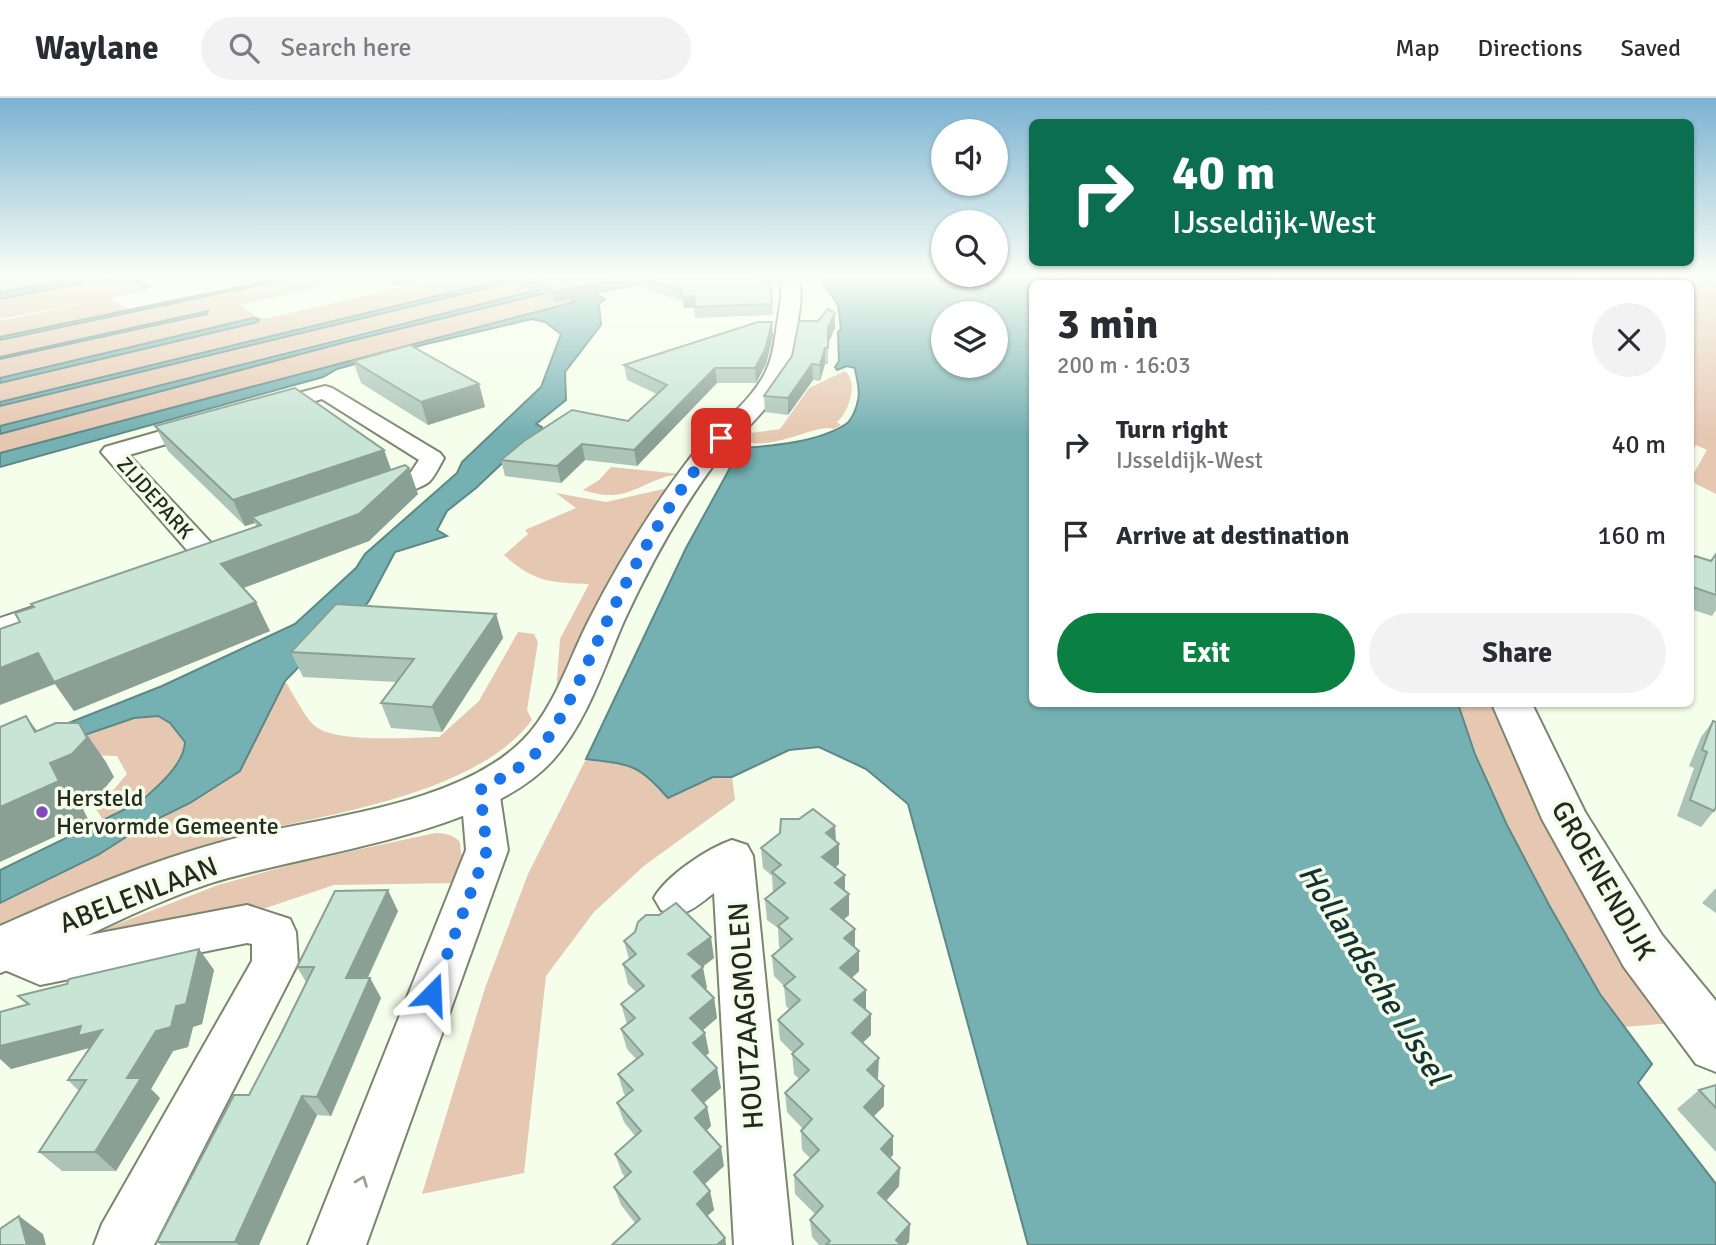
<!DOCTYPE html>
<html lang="en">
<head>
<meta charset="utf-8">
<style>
	body { margin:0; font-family:Signika,sans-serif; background:#f2f2f3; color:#2b2b33; height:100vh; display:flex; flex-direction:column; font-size:26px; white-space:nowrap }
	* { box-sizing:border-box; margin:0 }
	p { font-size:23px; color:#7c7c81 }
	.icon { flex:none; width:38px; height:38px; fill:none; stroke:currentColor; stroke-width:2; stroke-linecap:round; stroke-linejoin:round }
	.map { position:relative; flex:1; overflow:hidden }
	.panel { position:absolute; left:1029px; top:182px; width:665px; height:427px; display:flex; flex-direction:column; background:#fff; border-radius:10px; box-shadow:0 2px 5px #0004 }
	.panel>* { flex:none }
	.guide { position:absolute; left:1029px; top:21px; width:665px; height:147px; border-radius:10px; box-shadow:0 2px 5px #0004; background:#0b6e4f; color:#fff; overflow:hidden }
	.buttons { position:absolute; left:931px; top:21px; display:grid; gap:14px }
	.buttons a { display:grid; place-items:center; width:77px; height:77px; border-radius:50%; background:#fff; box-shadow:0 2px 5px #0004; font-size:35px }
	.pin { position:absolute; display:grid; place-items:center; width:60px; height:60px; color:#fff; margin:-30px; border-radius:14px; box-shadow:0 4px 10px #0006 }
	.me { position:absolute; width:77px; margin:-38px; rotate:21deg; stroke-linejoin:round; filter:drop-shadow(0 0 5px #0008) }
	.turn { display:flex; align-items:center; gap:24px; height:147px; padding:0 28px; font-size:32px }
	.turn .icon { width:91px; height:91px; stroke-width:2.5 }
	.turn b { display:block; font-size:49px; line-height:60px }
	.round { display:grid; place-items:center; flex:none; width:74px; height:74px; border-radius:37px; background:#f2f2f3 }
	.summary { display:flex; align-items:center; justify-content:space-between; height:119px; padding:0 28px }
	h1 { font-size:42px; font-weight:700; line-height:52px }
	.button { display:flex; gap:14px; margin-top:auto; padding:14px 28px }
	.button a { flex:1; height:80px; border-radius:42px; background:#0b8043; color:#fff; font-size:28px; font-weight:700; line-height:80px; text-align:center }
	.button a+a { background:#f2f2f3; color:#2b2b33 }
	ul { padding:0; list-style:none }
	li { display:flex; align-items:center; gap:21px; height:91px; padding:0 28px }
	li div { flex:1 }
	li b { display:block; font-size:26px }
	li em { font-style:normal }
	header { display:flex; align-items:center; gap:42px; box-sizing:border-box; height:98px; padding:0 35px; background:#fff; border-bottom:2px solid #e1e1e2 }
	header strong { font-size:33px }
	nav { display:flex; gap:38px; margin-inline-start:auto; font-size:24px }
	.search { width:490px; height:63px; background:#f2f2f3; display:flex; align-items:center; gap:18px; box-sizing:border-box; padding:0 24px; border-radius:38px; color:#7c7c81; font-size:26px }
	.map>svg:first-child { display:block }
	.green { fill:#e6c8b2 }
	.water { fill:#75b0b2; stroke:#5d8886; stroke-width:2; fill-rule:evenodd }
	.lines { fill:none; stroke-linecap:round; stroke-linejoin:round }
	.minor-casing { stroke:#7b866f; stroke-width:4 }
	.tertiary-casing { stroke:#7b866f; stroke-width:4 }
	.minor { fill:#fff; fill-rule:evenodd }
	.tertiary { fill:#fff; fill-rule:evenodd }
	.wall { fill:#abc4b7 }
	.shaded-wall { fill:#8ba095 }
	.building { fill:#c7e4d5; stroke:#8ba095; stroke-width:2 }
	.oneway { stroke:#9d9f9b }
	.route { stroke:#1a73e8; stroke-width:12; stroke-dasharray:0 21.6 }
	.poi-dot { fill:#834ac0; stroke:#f4feea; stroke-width:2.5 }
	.labels { text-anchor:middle; stroke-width:7; stroke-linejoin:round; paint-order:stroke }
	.far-street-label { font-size:21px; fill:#252a20; stroke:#f4feea }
	.poi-label { font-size:24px; fill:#252a20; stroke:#f4feea; text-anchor:start }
	.near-street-label { font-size:28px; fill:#252a20; stroke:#f4feea }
	.near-water-label { font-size:32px; font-style:italic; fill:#143233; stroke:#f4feea }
</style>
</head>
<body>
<header>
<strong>Waylane</strong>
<div class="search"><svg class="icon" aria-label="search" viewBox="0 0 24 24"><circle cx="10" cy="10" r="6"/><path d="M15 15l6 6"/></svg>Search here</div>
<nav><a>Map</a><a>Directions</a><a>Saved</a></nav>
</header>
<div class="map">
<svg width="1716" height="1147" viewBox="0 0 1716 1147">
	<rect width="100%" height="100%" fill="#f4feea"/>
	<g class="green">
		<polygon points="0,177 91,177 0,194"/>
		<polygon points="121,177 127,178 148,192 111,200 128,212 0,239 0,223 95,203 0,221 0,201"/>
		<polygon points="306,177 322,177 337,185 239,207 259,220 269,220 454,177 523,177 0,304 0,285 252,226 253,220 0,280 0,261 207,216 198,215 0,259 0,242"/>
		<polygon points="1274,177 1563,177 1607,185 1285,186"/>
		<polygon points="1570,177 1663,177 1654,186 1614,185"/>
		<polygon points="1668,177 1716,177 1716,396 1696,386 1691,380 1707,352 1696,347 1691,355 1690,186 1659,186"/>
		<polygon points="512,184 557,187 356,236 0,328 0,308"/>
		<polygon points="562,191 574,205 0,355 0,336 346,244"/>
		<path d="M845 273C859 284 849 314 837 324L841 327 834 331C818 325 775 352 748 344L750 335 780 331 809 290Z"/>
		<path d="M611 369 681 376C676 378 670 377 665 379 632 390 623 405 583 392L599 382Z"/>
		<path d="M668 390 670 391 556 595 560 541 589 486C551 485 533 484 504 457L528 436 525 432 576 410 556 395 606 404Z"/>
		<path d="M518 534 534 536 538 544 527 612 532 622C469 705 300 718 203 747 134 769 66 796 0 827V805L98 757 145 727 190 705 240 673 285 583C293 595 305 620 315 628 337 646 411 639 439 639L479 603Z"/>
		<path d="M1458 606H1496L1550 734 1673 925 1624 929C1591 884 1564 836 1538 786 1507 727 1479 669 1458 606Z"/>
		<path d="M158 618 170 625 185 643C184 679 131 708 103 722L92 705 108 698 127 676 117 658 81 657 73 641 134 620Z"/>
		<polygon points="586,661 632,667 668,700 713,679 732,679 735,702 645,767 594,814 546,878 524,1075 422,1096 485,890 528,776"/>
		<path d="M435 735C446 735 453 737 460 744L461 756 469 755 460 785 334 787 251 815 63 847 218 787 301 764Z"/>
	</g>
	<g class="water">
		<polygon points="91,177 134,177 138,183 150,188 145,190 127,178 121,177 0,201 0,194"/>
		<polygon points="295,177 306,177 0,242 0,239"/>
		<path d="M523 177 586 192 605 201 599 206 601 227 565 274 566 302 536 326 542 329 541 335 529 340 476 390 447 413 437 432 447 438 395 454 369 503 352 524 336 530 285 583 240 673 190 705 145 727 98 757 0 805V772L140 704C157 689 184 667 185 644L170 625 158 618 134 620 73 641 0 652 162 588 295 526 356 470 365 456 457 375 462 364 541 289 561 236 545 224 532 221 426 246 337 271 323 279 0 369V355L574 204 562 191 346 244 0 336V328L556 187 512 184 0 308V304Z"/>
		<path d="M818 177H1054L1063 185 1032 186V606H1458L1475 656 1507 727 1549 807 1600 896 1652 966 1638 985 1716 1086V1147H1028L908 706 866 671 819 649 789 652 732 679H713L668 700C636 664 631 667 586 661L686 450 741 350C772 348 819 344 846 326 852 322 857 309 858 302 861 291 856 280 855 270L847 268 837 272 835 269 839 263 838 234 841 231 838 207ZM943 215H996V268H943Z"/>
		<polygon points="1067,177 1237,177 1246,185 1076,186"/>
		<polygon points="208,213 207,216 0,261 0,259"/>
		<polygon points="253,220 259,221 258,224 0,285 0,280"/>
	</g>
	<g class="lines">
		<defs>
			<g id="minor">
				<path d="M325 288 332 290 440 355 444 360C440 367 435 378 429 384 419 392 374 406 361 402L357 397 361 392 411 374 419 362 322 301 264 318 256 316 253 311 256 306Z"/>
				<polygon points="206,320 214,322 217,327 214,332 129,357 214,448 218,454 214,460 204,462 194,460 101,354 105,349"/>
				<polygon points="63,499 74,502 78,508 74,514 0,539 0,520"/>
				<polygon points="480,678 494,682 499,692 508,752 366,1147 308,1147 466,752 461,692 466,682"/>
				<path d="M732 742 747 747 753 758 792 1147H734L714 795C694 810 686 821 661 812L654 800C666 778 708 750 732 742Z"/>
				<polygon points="247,807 290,821 296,834 298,865 154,1147 94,1147 102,1126 252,863 252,846 247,845 40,887 0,870 0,832 4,831 42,846"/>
			</g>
			<g id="tertiary">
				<path d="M778 177H796C804 192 800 206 798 222 796 239 796 258 790 273 773 311 734 339 710 372 676 419 648 471 624 523 604 569 587 624 553 662 485 738 304 755 208 786 136 810 71 849 0 875V828L9 824C79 793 151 763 225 743 315 719 455 710 523 642 554 611 569 561 589 522 618 465 651 411 690 360 713 330 750 307 766 273 774 257 775 237 778 220 780 205 784 192 778 177Z"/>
				<polygon points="1257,177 1277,177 1285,186 1264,186"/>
				<polygon points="1492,606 1532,606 1585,714 1662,837 1716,903 1716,974 1696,966 1624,869 1542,721"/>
			</g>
		</defs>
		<use href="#minor" class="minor-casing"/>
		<use href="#tertiary" class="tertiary-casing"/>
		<use href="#minor" class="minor"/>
		<use href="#tertiary" class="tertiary"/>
	</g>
	<g class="wall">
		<polygon points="370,177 477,177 458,182 440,177 394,188"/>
		<polygon points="489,177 750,177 772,206 773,217 695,220 694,209 684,210 682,203 636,188 555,204 537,190 528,192"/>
		<polygon points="835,215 835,230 828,246 828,266 825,266 820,283 813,282 788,317 765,314 764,298 792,258 818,223"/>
		<polygon points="773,238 766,266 756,285 717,285 637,368 585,362 561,385 505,378 501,362 628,323 657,296 627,282 624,267"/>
		<polygon points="353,263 479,286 485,309 428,327 361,285"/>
		<polygon points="155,328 384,352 391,372 418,396 369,443 243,490 270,533 74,613 55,586 20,524 256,428 255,425 245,428 168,353"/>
		<polygon points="1716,456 1716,512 1712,518 1690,511 1690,464 1711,463"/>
		<polygon points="496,516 503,540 442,634 391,630 381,605 396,584 303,579 291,554"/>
		<polygon points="1713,623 1714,713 1701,729 1677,718 1694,670 1689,668 1701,639"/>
		<polygon points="835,728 836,743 839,766 835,770 845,777 845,793 849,796 849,817 843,822 855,831 855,849 859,853 859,873 852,880 866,912 871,937 862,945 878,980 877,981 884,988 884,1008 873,1019 893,1057 890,1060 899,1088 886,1103 910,1126 909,1144 906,1147 819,1147 812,1139 810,1122 815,1116 795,1096 794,1077 810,1060 802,1052 801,1033 803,1031 787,1014 785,995 799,981 794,976 792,956 793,955 780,942 778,922 790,912 786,908 784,888 774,878 772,858 781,850 779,849 778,830 767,822 765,801 773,795 772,778 763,770 761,750"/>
		<polygon points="1716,790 1716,815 1702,805"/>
		<polygon points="398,813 368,880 370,880 381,900 331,1018 317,1017 259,1147 161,1147 157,1144 249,997 306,884 297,869"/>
		<polygon points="624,843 714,860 702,869 707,890 705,891 714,900 717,920 702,933 709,955 705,958 721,990 704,1005 707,1009 711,1028 706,1033 724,1068 704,1087 710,1093 714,1112 707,1118 725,1140 726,1147 612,1147 635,1125 621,1107 614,1089 625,1079 622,1075 615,1056 635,1038 624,1024 617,1005 626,998 624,996 618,976 636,961 627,951 621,931 627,926 621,906 636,894 628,886 623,866 629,861"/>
		<polygon points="199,851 214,872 202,926 193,929 188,949 173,953 151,991 160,1000 116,1073 62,1073 39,1054 79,993 68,982 89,950 11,971 27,907 18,898"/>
		<polygon points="1716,987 1716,1054 1677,1011 1699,992"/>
	</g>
	<g class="shaded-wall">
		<polygon points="397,177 440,177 394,188 391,178"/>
		<polygon points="457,177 477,177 458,182"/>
		<polygon points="635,178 636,188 555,204 553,193"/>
		<polygon points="535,180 537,190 528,192 526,182"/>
		<polygon points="695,198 696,209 684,210 683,199"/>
		<polygon points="835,215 835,230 828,246 828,266 828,230"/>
		<polygon points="772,224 773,238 766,266 756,285 755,270"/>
		<polygon points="825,250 825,266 820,283 820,267"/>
		<polygon points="812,266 813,282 788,317 788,300"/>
		<polygon points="715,270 717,285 637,368 634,352"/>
		<polygon points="479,286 485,309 428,327 421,304"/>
		<polygon points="582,346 585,362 561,385 557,368"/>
		<polygon points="384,352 393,377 252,419 255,425 245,428 233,402"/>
		<polygon points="409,370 418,396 369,443 235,493 221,466"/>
		<polygon points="256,504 270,533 74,613 55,586 0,607 0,570 38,555"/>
		<polygon points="496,516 503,540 442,634 432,609"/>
		<polygon points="26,618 55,657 79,625 106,664 114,679 100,696 80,705 89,723 0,764 0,709 35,634"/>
		<polygon points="835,728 836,748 839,746 839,766 823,780 822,759 826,735"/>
		<polygon points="845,777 845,797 835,785"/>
		<polygon points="388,792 398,813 358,900 346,880"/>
		<polygon points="849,796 849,817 831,832 831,811"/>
		<polygon points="855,831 855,851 844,840"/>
		<polygon points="711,839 714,860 692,877 688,856"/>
		<polygon points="199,851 214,872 202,926 193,929 188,949 173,953 151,991 160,1000 116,1073 95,1054 127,980 156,933 176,908"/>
		<polygon points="859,853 859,873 841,890 840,870"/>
		<polygon points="703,869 707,890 695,898 692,878"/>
		<polygon points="370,880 381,900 331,1018 317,999"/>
		<polygon points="866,892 866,912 854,902"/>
		<polygon points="714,900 717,920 694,940 690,920"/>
		<polygon points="871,916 871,937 852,955 852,935"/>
		<polygon points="81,928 102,932 89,950 11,971 0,961 0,948"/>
		<polygon points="705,935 709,955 697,965 693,945"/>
		<polygon points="879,960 878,980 867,992 867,972"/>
		<polygon points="717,970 721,990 696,1011 692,992"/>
		<polygon points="884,988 884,1008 863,1029 864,1009"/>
		<polygon points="302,998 317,1017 259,1147 239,1147 235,1144"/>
		<polygon points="707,1009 711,1028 700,1039 695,1020"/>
		<polygon points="893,1038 893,1057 881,1070 881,1051"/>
		<polygon points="721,1049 724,1068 698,1092 694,1074"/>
		<polygon points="900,1070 899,1088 877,1113 878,1095"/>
		<polygon points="710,1093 714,1112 701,1124 697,1106"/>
		<polygon points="19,1118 43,1136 46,1147 27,1147"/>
		<polygon points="910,1126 909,1144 906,1147 896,1147 896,1142"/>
		<polygon points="725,1140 726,1147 717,1147"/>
	</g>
	<g class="building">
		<polygon points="512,177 750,177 770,183 772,206 694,209 695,198 683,199 681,192 635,178 553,193 535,180 526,182"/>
		<polygon points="828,211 835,215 828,230 828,250 825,250 820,267 812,266 788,300 764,298 792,258 799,223 818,223"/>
		<polygon points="758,224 772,224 765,252 755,270 715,270 634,352 582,346 557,368 501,362 524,343 572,312 628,323 667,287 624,267"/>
		<polygon points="410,247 479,286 421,304 353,263"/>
		<polygon points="295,290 384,352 233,402 155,328"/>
		<polygon points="405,367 409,370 359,416 221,466 256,504 54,584 38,555 0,570 0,531 20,524 15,515 34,509 31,506 261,427 252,419"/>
		<polygon points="1716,456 1716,497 1690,488 1690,464 1695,458 1711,463"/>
		<polygon points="336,506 496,516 432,609 381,605 414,561 291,554"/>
		<polygon points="26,618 35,634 56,625 79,625 87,640 72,656 50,665 59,683 0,709 0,629"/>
		<polygon points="1713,623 1716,624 1716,709 1714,713 1690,702 1707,654 1702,652"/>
		<polygon points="813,711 835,728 826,735 839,746 822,759 845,777 835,785 849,796 831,811 855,831 844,840 859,853 840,870 866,892 854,902 871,916 852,935 879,960 867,972 884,988 864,1009 893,1038 881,1051 900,1070 878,1095 910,1126 896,1142 901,1147 826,1147 830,1143 810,1122 823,1108 794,1077 819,1052 801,1033 812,1021 785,995 809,972 792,956 803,946 778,922 800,902 784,888 795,879 772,858 792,841 778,828 788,820 765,801 785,785 772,774 781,767 761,750 780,735 781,721 799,721"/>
		<polygon points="388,792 346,880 370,880 317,999 302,998 235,1144 157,1144 234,997 249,997 281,936 314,869 297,869 335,793"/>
		<polygon points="676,805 711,839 688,856 703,869 692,878 714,900 690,920 705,935 693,945 717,970 692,992 707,1009 695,1020 721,1049 694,1074 710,1093 697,1106 725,1140 717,1147 612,1147 640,1121 614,1089 631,1074 615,1056 641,1033 617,1005 633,992 618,976 643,956 621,931 635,920 621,906 644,888 623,866 636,856 624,843 635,834 638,824 646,817 659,817"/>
		<polygon points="199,851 186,906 176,908 171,929 156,933 127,980 141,980 95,1054 39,1054 86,982 68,982 102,932 78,938 81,928 0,948 0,914 29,906 18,898 67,886 69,881"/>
		<polygon points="1716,987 1716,1010 1699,992"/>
		<polygon points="19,1118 27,1147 0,1147 0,1131"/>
	</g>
	<defs><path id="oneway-chevron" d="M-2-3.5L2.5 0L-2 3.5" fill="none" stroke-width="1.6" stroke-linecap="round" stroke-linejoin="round" transform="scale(1.75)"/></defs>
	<use class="oneway" href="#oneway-chevron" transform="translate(362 1083) rotate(-69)"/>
	<linearGradient id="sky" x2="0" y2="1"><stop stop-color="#7ab2d2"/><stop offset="0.53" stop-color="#fafff6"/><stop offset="1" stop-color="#fafff6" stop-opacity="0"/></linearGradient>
	<rect width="1716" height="337" fill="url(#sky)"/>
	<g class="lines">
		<path class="route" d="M432 896 487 752 480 692C499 681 523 670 538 653 564 623 590 558 608 521 639 457 674 394 721 340"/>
	</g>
	<circle class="poi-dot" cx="42" cy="714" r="7"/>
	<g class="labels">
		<g class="far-street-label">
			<text transform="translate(155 400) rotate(48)" y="7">ZIJDEPARK</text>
		</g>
		<g class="poi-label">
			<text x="56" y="708">Hersteld<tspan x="56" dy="28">Hervormde Gemeente</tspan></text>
		</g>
		<g class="near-street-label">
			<text transform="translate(1604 782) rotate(60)" y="10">GROENENDIJK</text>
			<text transform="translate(138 796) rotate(-21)" y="10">ABELENLAAN</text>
			<text transform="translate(745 918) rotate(-94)" y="10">HOUTZAAGMOLEN</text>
		</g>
		<g class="near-water-label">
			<text transform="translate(1374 876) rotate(58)" y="11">Hollandsche IJssel</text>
		</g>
	</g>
</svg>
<div class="buttons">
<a><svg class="icon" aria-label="sound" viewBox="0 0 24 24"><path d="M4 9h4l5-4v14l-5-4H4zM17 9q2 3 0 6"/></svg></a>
<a><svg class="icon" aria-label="search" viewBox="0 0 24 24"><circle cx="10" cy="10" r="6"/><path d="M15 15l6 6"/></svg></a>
<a><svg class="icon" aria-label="layers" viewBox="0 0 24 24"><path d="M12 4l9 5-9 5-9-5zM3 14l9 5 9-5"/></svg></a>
</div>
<div class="pin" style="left:721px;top:340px;background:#d93025"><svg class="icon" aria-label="arrive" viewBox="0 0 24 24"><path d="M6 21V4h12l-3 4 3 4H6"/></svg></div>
<svg class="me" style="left:432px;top:896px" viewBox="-20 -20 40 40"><path d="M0-17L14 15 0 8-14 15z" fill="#1a73e8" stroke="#fff" stroke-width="4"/></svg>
<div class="guide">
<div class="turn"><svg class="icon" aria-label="right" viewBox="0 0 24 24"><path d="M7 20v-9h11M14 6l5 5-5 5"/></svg><div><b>40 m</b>IJsseldijk-West</div></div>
</div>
<section class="panel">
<div class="summary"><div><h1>3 min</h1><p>200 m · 16:03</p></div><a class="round"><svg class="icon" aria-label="close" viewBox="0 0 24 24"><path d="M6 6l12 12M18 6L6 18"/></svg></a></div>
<ul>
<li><svg class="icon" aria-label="right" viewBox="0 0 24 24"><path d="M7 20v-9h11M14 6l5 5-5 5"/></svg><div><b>Turn right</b><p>IJsseldijk-West</p></div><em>40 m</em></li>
<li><svg class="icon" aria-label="arrive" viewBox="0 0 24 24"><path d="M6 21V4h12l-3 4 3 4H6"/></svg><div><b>Arrive at destination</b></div><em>160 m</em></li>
</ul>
<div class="button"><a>Exit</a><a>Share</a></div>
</section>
</div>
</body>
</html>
